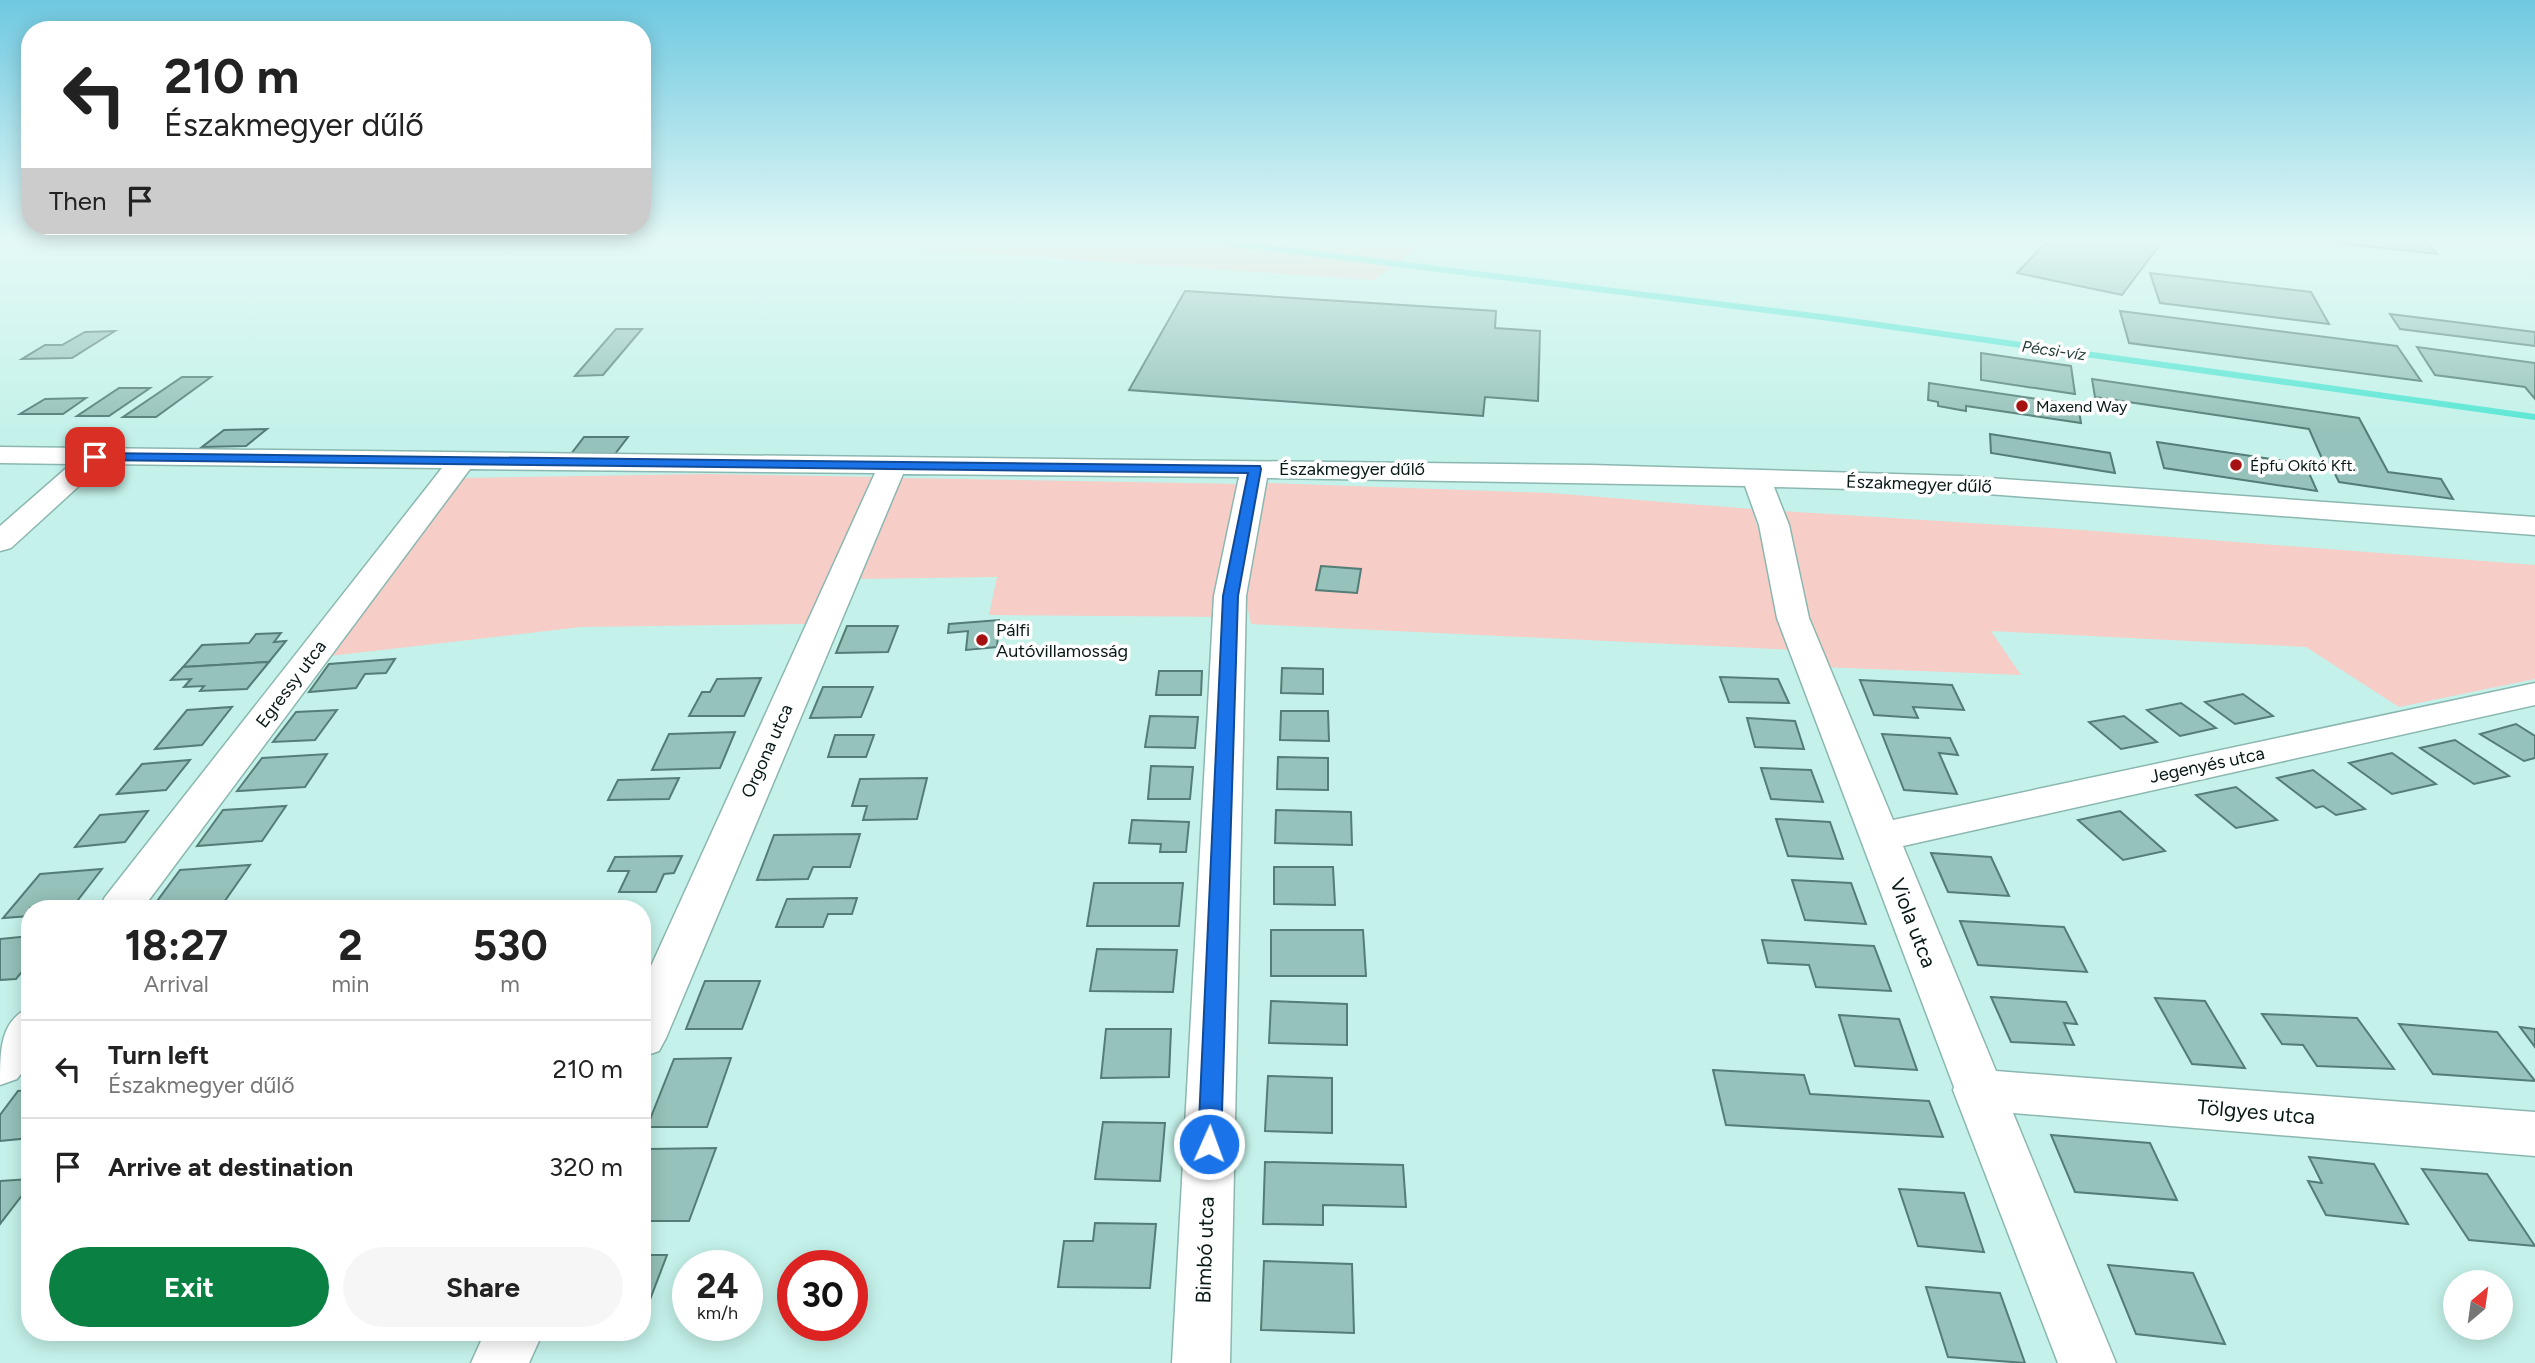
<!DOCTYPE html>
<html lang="en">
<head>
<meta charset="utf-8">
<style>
	body { margin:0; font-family:Figtree,sans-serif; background:#f6f6f6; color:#222; height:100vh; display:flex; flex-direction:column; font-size:26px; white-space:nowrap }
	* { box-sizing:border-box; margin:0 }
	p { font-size:23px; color:#767676 }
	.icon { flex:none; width:38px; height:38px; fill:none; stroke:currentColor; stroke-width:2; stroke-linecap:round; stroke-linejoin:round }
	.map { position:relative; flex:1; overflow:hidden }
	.details { position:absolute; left:21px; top:900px; width:630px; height:441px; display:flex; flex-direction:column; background:#fff; border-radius:28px; box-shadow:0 4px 18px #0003 }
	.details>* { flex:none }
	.top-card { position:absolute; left:21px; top:21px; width:630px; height:214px; border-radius:28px; box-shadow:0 4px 18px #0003; background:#fff; color:#222; overflow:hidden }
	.needle { width:46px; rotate:29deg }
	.tools { position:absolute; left:2443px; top:1270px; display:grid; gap:14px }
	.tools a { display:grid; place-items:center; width:70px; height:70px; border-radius:50%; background:#fff; box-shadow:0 4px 18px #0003; font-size:35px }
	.speed { position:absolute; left:672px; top:1250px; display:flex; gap:14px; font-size:35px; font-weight:700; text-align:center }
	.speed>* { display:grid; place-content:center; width:91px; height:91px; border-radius:50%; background:#fff; box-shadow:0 4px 18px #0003; line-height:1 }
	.speed small { font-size:18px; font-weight:400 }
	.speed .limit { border:10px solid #d22; background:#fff; color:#111 }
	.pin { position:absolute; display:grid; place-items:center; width:60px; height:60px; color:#fff; margin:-30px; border-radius:14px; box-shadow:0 4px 10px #0006 }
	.me { position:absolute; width:77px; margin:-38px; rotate:2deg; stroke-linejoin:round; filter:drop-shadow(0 0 5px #0008) }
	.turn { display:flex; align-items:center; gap:24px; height:147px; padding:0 28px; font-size:32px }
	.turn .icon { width:91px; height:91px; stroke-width:2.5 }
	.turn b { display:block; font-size:49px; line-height:60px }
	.then { display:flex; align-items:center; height:66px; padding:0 28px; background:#0003; gap:14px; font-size:26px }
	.eta { display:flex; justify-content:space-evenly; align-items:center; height:119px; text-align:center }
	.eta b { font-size:42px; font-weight:700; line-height:49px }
	.action { display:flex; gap:14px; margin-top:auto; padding:14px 28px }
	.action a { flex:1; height:80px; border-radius:42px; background:#0b8043; color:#fff; font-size:28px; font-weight:700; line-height:80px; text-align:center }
	.action a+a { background:#f6f6f6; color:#222 }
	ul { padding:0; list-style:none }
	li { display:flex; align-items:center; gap:21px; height:98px; padding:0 28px; border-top:2px solid #e0e0e0 }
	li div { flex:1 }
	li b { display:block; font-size:26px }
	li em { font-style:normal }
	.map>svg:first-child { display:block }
	.green { fill:#f6cdc7 }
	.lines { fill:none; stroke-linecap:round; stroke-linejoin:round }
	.stream { stroke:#57e6d4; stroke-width:6 }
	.building { fill:#95c2ba; stroke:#537d76; stroke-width:2 }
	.minor-casing { stroke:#8bb7b0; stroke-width:3 }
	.minor { fill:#fff; fill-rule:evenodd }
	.route { fill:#1a73e8; stroke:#114b97; stroke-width:2 }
	.poi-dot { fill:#a61111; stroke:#fff; stroke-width:2.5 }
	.labels { text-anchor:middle; stroke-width:7; stroke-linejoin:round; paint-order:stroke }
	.far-water-label { font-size:16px; font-style:italic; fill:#253d39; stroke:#fff }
	.far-poi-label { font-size:16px; fill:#081917; stroke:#fff; text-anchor:start }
	.street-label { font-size:18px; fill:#081917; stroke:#fff }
	.poi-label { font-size:18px; fill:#081917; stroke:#fff; text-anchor:start }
	.near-street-label { font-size:21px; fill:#081917; stroke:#fff }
</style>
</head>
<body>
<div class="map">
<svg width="2535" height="1363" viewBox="0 0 2535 1363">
	<rect width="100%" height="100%" fill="#c4f2ea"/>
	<g class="green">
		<polygon points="664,239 1430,239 1374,280 902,248"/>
		<polygon points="706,474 877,477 805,624 581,627 321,657 461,478"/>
		<polygon points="900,478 1244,484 1229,617 989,615 997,577 855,579"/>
		<polygon points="1267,483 1550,493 1752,509 1795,650 1251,624 1244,592"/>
		<polygon points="1782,511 2082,530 2535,565 2535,679 2399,707 2306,647 1991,631 2021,675 1822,667 1806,623"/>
	</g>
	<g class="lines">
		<polyline class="stream" points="1198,239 1822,317 2535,417"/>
	</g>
	<g class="building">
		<polygon points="2049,239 2164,239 2122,295 2017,273"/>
		<polygon points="2308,239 2424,239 2437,254 2309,240"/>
		<polygon points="2150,273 2311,292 2329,324 2160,303"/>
		<polygon points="1185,291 1496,311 1495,328 1540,331 1538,401 1485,397 1483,416 1129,390"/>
		<polygon points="2120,311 2397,346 2421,381 2129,343"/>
		<polygon points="2390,314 2535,332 2535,346 2400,329"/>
		<polygon points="616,329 642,329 603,375 575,376"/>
		<polygon points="115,331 72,358 22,359 45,345 62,345 85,332"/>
		<polygon points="2417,347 2535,363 2535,399 2525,387 2435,375"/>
		<polygon points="1981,353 2071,366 2075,394 1981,380"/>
		<polygon points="182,377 211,377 156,417 123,417"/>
		<polygon points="2092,379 2359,418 2388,472 2441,479 2453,499 2339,482 2330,464 2324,463 2309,429 2095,397"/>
		<polygon points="1929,383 2078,405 2081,423 1966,406 1966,411 1938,406 1938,402 1928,400"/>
		<polygon points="119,388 150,388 109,416 77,416"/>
		<polygon points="86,398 63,414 20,414 45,399"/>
		<polygon points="267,429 246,446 202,447 224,430"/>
		<polygon points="1990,434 2110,453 2115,473 1991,453"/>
		<polygon points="584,437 628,437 615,454 571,454"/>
		<polygon points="2157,442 2305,464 2317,491 2164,468"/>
		<polygon points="1321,566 1361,569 1357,593 1316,590"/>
		<polygon points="999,620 997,647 966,650 968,631 948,633 949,624"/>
		<polygon points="847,626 898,626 888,652 836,653"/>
		<polygon points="281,633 274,642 286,641 269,662 183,667 202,645 249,643 256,634"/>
		<polygon points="395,659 386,673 365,674 356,688 309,692 329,664"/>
		<polygon points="269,662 247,689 200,691 204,686 184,687 191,679 171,680 183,667"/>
		<polygon points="1282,668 1323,669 1323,694 1281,693"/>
		<polygon points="1159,671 1202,671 1201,695 1156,695"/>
		<polygon points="1720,677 1778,679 1789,703 1729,702"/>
		<polygon points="761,678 744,716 689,716 702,692 710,692 717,679"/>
		<polygon points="1860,680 1952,685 1964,710 1913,707 1918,718 1874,715"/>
		<polygon points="823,687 873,687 861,717 810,718"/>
		<polygon points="2243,694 2273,716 2235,724 2205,702"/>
		<polygon points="2181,703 2216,728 2180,736 2147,710"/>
		<polygon points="232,707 202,745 155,749 187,710"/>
		<polygon points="337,710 315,740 273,742 296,712"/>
		<polygon points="1281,711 1328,711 1329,741 1280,740"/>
		<polygon points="1150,716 1198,717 1195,748 1145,747"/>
		<polygon points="2124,716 2157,742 2121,749 2089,722"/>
		<polygon points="1747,718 1795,721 1804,749 1755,747"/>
		<polygon points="2516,724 2535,736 2535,758 2524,761 2480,734"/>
		<polygon points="735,732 720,768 652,770 669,734"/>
		<polygon points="1882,734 1950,738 1958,755 1939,753 1957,794 1904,790"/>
		<polygon points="835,735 874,735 866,757 828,757"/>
		<polygon points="2455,740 2509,776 2474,784 2420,748"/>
		<polygon points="2392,753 2436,784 2392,794 2349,763"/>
		<polygon points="327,754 305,787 237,791 262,758"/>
		<polygon points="1278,757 1328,758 1328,790 1277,789"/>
		<polygon points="190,760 166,790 117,794 142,764"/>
		<polygon points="1151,766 1193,767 1190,799 1148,799"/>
		<polygon points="1761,768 1811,770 1823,802 1771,799"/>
		<polygon points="2313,770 2365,809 2336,815 2323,806 2316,808 2277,778"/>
		<polygon points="679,778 669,799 608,800 618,780"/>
		<polygon points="927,778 917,819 863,820 867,806 852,806 860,779"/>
		<polygon points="2236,787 2277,820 2236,828 2196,795"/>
		<polygon points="286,806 262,841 197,846 223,810"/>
		<polygon points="1276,810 1351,812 1352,845 1275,843"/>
		<polygon points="148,811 125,842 75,847 100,815"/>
		<polygon points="2120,811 2165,851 2123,860 2078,820"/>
		<polygon points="1776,819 1830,822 1843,859 1788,856"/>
		<polygon points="1132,820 1189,822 1186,852 1160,852 1161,844 1129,843"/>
		<polygon points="860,834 850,867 813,867 808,879 757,880 774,835"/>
		<polygon points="1931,853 1991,857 2009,896 1948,892"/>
		<polygon points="682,856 674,873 664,874 656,892 619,892 629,871 608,871 615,857"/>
		<polygon points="250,865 222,905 152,908 180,870"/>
		<polygon points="1274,867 1333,867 1335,905 1274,904"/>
		<polygon points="102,869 74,905 30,908 30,916 3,918 40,874"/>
		<polygon points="1792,880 1851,883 1866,924 1805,920"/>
		<polygon points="1094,883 1183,883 1179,926 1087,926"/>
		<polygon points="857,898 852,914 828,914 823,927 776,927 787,899"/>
		<polygon points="1960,921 2064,927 2087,972 1978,965"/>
		<polygon points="1271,930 1363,930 1366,976 1271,976"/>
		<polygon points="30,936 30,962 16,979 0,980 0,939"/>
		<polygon points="1762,940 1874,946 1891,991 1816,987 1809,965 1768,963"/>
		<polygon points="1097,949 1177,950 1173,992 1090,991"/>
		<polygon points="705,981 760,981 742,1029 686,1029"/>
		<polygon points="1991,997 2066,1002 2077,1024 2064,1023 2074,1045 2011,1042"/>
		<polygon points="2155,998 2205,1001 2245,1068 2192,1064"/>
		<polygon points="1271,1001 1347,1004 1347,1045 1269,1043"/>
		<polygon points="2262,1014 2357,1018 2394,1069 2317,1066 2303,1045 2282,1044"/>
		<polygon points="1839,1015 1899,1019 1917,1070 1855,1066"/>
		<polygon points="2399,1024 2497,1032 2535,1081 2433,1074"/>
		<polygon points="2520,1027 2535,1029 2535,1047"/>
		<polygon points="1106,1029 1171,1029 1169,1077 1101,1078"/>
		<polygon points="731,1058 707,1127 647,1127 674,1059"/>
		<polygon points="1713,1070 1804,1075 1810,1094 1929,1101 1943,1137 1726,1125"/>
		<polygon points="1268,1076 1332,1078 1332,1133 1265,1131"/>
		<polygon points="30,1090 30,1138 0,1141 0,1115 18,1091"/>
		<polygon points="1103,1122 1165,1123 1160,1181 1095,1179"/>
		<polygon points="2051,1135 2150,1143 2177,1200 2075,1192"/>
		<polygon points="716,1148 689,1221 642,1221 642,1166 649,1149"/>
		<polygon points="2309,1157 2374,1164 2408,1224 2326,1215 2308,1181 2322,1183"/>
		<polygon points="1265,1162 1403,1165 1406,1207 1323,1205 1323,1225 1263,1224"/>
		<polygon points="2422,1169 2487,1174 2535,1246 2469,1240"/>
		<polygon points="30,1179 30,1185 0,1224 0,1181"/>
		<polygon points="1899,1189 1964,1193 1984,1252 1918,1246"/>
		<polygon points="1095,1223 1156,1224 1150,1288 1058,1287 1064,1241 1093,1241"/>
		<polygon points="642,1255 667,1255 643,1318 642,1318"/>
		<polygon points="1264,1261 1352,1264 1354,1333 1261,1330"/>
		<polygon points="2108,1265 2193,1273 2225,1344 2136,1334"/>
		<polygon points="1926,1287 2000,1293 2025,1363 1948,1357"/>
	</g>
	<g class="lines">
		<defs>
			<g id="minor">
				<polygon points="0,447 1591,465 1961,476 2535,517 2535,535 1961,492 1774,487 1789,525 1809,618 1893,820 2535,683 2535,705 1903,846 1996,1071 2535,1112 2535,1156 2013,1113 2116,1363 2058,1363 1953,1090 1954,1087 1777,618 1759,525 1745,486 1267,478 1246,596 1230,1363 1172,1363 1214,596 1239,477 903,474 666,1038 659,1051 642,1057 642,986 875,473 470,469 143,908 99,908 105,897 442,468 103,464 11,548 0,551 0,526 71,464 0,463"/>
				<path d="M30 1007V1062L17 1079 0 1085C0 1049 0 1021 30 1007Z"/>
				<polygon points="485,1332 543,1332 529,1363 471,1363"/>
			</g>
		</defs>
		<use href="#minor" class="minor-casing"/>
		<use href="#minor" class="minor"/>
	</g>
	<linearGradient id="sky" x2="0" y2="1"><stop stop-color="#6ec8e0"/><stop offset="0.56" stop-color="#e4f9f6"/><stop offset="1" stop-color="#e4f9f6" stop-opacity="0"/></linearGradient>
	<rect width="2535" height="429" fill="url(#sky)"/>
	<polygon class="route" points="95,453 1260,466 1261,469 1238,596 1221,1144 1217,1151 1209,1154 1201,1151 1198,1144 1223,596 1248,473 91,460 89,457"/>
	<g class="poi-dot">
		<circle cx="2022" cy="406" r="7"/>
		<circle cx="2236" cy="465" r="7"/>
		<circle cx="982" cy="640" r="7"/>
	</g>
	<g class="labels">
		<g class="far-water-label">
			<text transform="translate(2054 350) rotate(8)" y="6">Pécsi-víz</text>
		</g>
		<g class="far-poi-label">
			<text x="2036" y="412">Maxend Way</text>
			<text x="2250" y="471">Épfu Okító Kft.</text>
		</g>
		<g class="street-label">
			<text x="1352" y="475">Északmegyer dűlő</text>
			<text transform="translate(1919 484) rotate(2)" y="6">Északmegyer dűlő</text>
			<text transform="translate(291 684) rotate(-53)" y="6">Egressy utca</text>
			<text transform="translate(767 751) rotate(-66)" y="6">Orgona utca</text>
			<text transform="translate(2207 765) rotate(-12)" y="6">Jegenyés utca</text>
		</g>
		<g class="poi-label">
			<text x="996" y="636">Pálfi<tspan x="996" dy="21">Autóvillamosság</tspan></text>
		</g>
		<g class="near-street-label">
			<text transform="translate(1913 923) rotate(69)" y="7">Viola utca</text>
			<text transform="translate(2256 1112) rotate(5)" y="7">Tölgyes utca</text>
			<text transform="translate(1205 1250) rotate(-88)" y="7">Bimbó utca</text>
		</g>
	</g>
</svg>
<div class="tools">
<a><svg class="needle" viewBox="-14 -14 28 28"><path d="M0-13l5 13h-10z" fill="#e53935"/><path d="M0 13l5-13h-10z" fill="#767676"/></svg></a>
</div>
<div class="speed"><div>24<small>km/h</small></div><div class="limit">30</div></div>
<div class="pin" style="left:95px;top:457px;background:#d93025"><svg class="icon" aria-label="arrive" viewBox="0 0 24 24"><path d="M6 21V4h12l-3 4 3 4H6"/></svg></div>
<svg class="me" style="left:1209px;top:1144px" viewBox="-20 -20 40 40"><circle r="17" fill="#1a73e8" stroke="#fff" stroke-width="3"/><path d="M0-11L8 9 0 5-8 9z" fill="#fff"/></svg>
<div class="top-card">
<div class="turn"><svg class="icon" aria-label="left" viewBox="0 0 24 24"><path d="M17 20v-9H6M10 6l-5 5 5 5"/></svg><div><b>210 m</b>Északmegyer dűlő</div></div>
<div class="then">Then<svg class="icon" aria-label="arrive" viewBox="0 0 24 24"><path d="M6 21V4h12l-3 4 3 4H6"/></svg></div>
</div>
<section class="details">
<div class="eta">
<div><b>18:27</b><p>Arrival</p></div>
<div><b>2</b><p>min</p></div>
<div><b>530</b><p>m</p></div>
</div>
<ul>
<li><svg class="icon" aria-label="left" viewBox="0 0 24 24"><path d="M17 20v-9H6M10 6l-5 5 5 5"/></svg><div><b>Turn left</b><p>Északmegyer dűlő</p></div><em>210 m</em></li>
<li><svg class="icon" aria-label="arrive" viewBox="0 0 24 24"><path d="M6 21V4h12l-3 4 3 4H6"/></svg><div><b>Arrive at destination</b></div><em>320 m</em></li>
</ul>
<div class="action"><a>Exit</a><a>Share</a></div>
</section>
</div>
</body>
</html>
